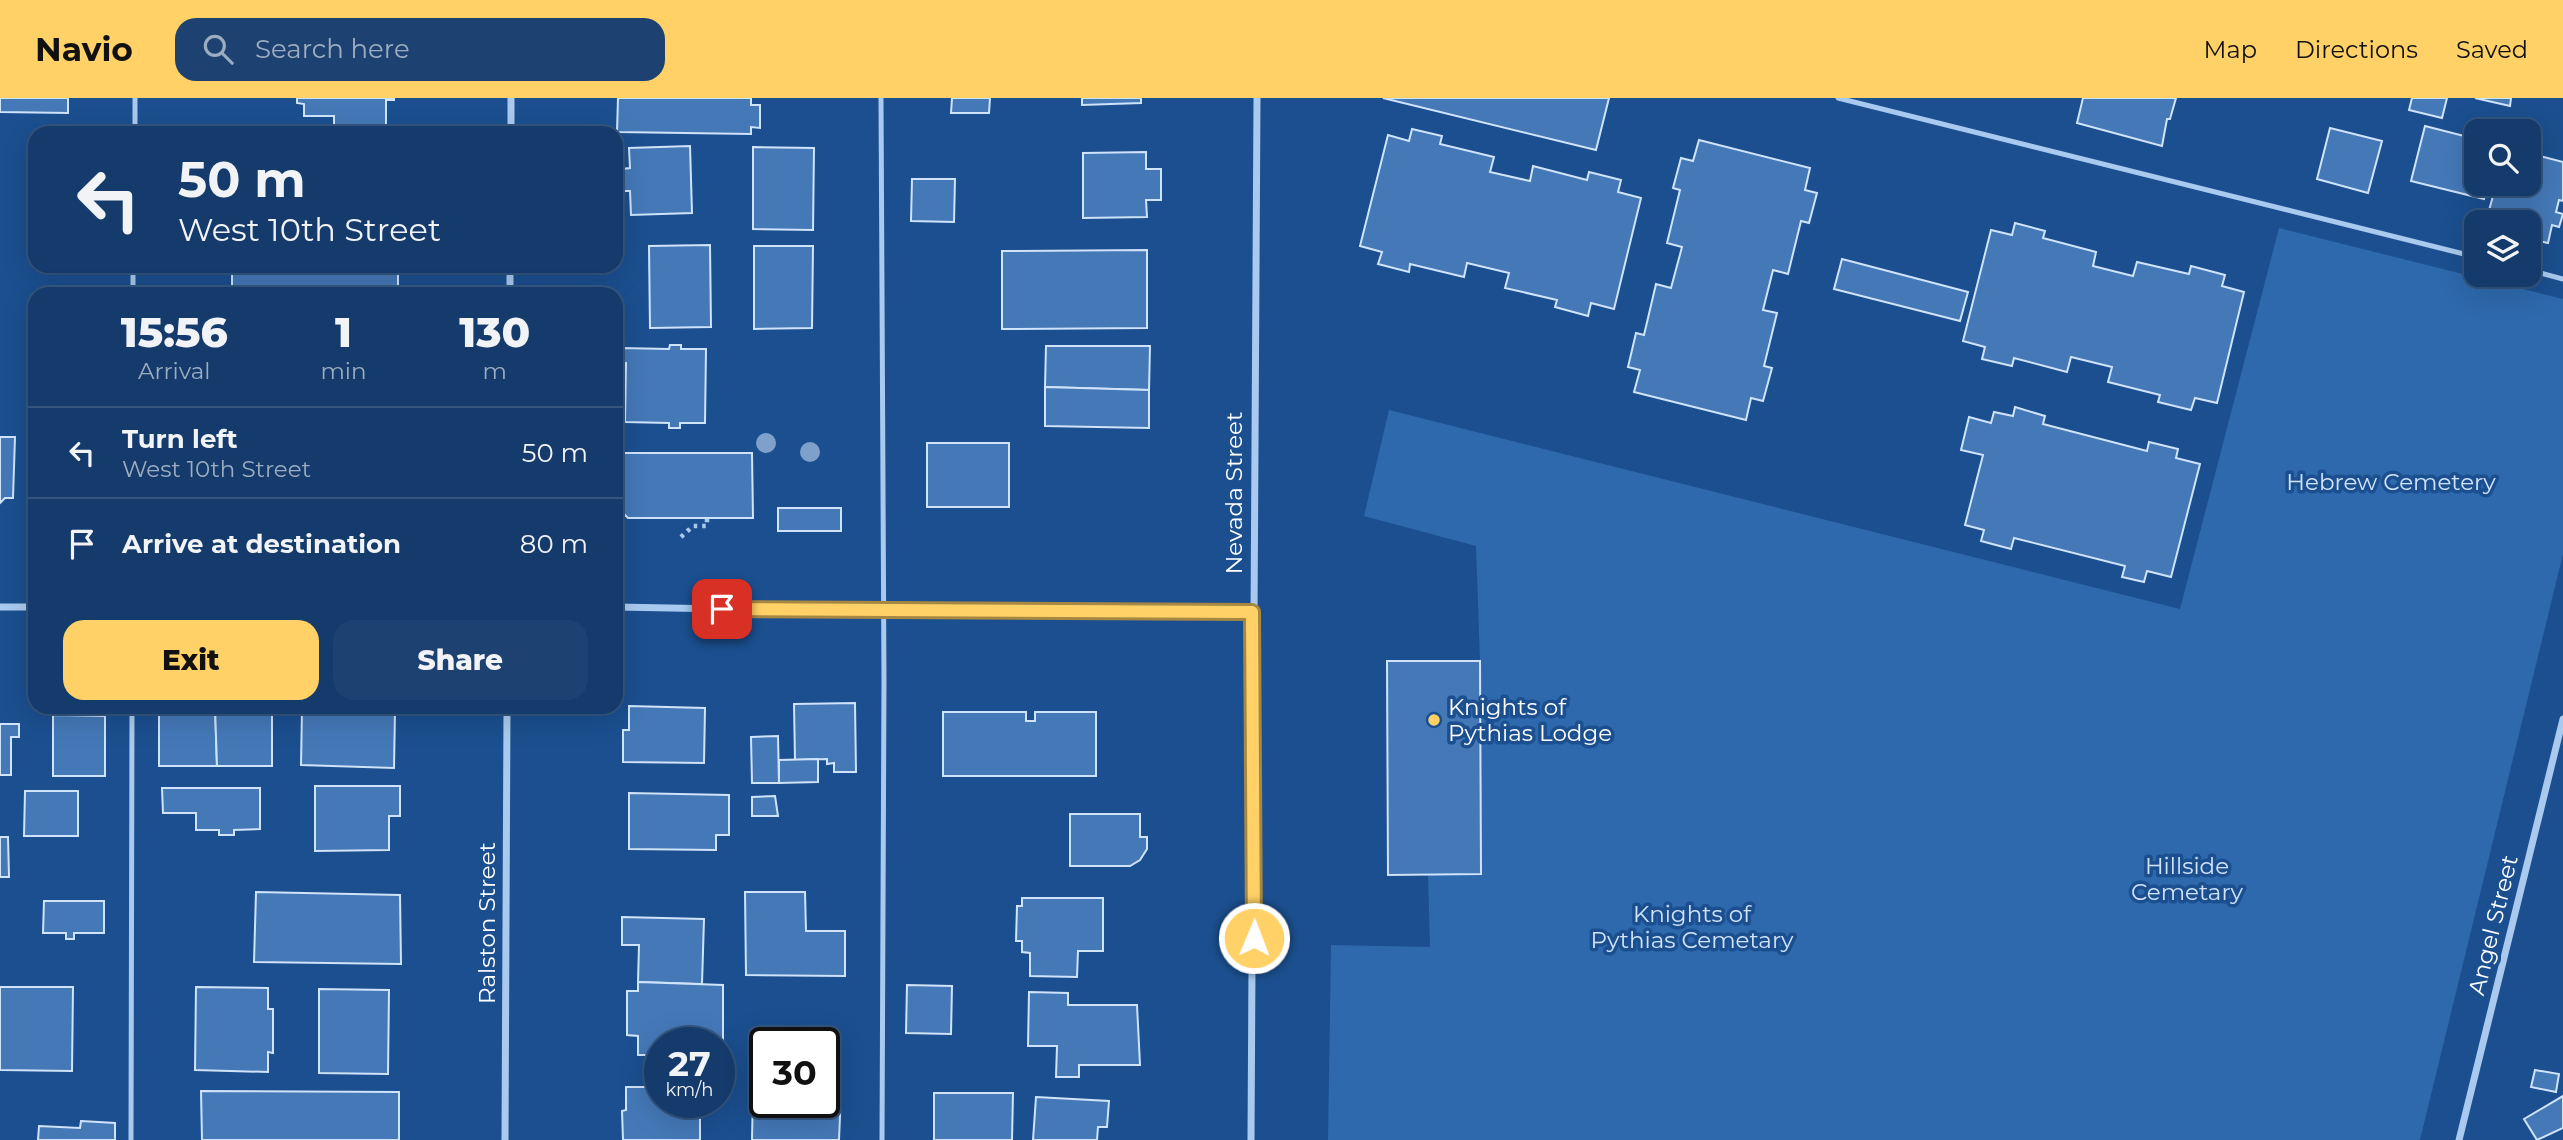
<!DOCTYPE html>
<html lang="en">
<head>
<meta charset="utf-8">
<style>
	body { margin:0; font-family:Montserrat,sans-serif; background:#1d4271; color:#f1f3f6; height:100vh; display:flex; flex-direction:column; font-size:26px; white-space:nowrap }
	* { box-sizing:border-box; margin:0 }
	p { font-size:23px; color:#9dadc1 }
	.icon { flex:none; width:38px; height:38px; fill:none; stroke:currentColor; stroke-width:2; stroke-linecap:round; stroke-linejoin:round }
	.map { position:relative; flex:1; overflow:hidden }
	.side { position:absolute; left:28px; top:189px; width:595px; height:427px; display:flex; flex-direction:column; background:#143b6b; border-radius:21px; box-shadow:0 7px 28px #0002,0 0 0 2px #33557e }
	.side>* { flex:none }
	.top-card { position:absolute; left:28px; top:28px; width:595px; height:147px; border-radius:21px; box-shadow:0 7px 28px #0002,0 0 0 2px #33557e; background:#143b6b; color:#f1f3f6; overflow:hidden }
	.tools { position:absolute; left:2464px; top:21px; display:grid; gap:14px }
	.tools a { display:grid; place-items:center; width:77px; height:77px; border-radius:14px; background:#143b6b; box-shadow:0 7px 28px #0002,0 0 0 2px #33557e; font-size:35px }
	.speed { position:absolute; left:644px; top:929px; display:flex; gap:14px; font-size:35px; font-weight:700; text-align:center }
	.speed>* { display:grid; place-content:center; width:91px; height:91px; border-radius:50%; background:#143b6b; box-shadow:0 7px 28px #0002,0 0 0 2px #33557e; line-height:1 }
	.speed small { font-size:18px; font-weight:400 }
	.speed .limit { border:4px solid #111; border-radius:10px; background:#fff; color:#111 }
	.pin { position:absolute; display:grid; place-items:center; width:60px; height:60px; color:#fff; margin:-30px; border-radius:14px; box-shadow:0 4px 10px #0006 }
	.me { position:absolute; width:77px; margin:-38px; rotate:1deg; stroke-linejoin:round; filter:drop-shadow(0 0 5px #0008) }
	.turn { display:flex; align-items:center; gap:24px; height:147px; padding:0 35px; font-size:32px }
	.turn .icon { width:91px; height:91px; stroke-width:2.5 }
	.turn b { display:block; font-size:49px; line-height:60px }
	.eta { display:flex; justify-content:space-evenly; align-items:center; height:119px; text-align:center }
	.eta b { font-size:42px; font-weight:800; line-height:49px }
	.primary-button { display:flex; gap:14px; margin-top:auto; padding:14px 35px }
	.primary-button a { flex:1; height:80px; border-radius:21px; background:#ffd166; color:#111; font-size:28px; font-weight:800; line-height:80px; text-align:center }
	.primary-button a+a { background:#1d4271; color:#f1f3f6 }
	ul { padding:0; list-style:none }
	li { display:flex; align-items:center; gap:21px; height:91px; padding:0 35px; border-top:2px solid #33557e }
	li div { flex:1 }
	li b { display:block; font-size:26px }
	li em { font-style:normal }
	header { display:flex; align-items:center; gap:42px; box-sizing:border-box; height:98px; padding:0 35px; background:#ffd166; color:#111 }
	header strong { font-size:33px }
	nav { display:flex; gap:38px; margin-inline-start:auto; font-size:24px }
	.search { width:490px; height:63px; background:#1d4271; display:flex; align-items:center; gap:18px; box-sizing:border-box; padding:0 24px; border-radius:21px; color:#9dadc1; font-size:26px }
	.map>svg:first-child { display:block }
	.green { fill:#2e69ad }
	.building { fill:#4478b7; stroke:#cfe3fa; stroke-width:2 }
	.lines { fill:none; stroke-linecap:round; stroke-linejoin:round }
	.path { stroke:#a9c9ee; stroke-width:4.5; stroke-dasharray:3.5 5; stroke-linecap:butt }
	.service { stroke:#a9c9ee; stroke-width:5 }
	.minor { stroke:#a9c9ee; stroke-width:7 }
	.tree { fill:#7ea0ca }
	.route-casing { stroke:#a68842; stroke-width:18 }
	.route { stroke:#ffd166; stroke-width:12 }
	.poi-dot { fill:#ffd166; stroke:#1b4f8f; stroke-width:2.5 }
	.labels { text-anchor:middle; stroke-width:7; stroke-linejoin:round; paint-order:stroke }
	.park-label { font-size:23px; fill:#cfe3fa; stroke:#1b4f8f }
	.street-label { font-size:23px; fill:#fff; stroke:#1b4f8f }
	.poi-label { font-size:23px; fill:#fff; stroke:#1b4f8f; text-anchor:start }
</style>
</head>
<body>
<header>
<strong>Navio</strong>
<div class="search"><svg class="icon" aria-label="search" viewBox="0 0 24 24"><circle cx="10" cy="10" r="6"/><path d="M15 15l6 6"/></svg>Search here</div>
<nav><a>Map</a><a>Directions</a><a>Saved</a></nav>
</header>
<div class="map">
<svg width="2563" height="1042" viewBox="0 0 2563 1042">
	<rect width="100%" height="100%" fill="#1b4f8f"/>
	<polygon class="green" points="2279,130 2563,201 2563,456 2420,1042 1328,1042 1331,847 1430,849 1428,777 1481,776 1480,563 1476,448 1364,418 1389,312 2180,511"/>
	<g class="building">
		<polygon points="0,0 68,0 68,15 0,14"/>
		<polygon points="297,0 394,0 394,2 386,2 386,28 334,29 334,18 304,18 304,6 297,5"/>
		<polygon points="618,0 751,0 751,7 760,7 760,30 751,29 751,36 617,34"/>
		<polygon points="952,0 990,0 989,15 951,15"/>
		<polygon points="1082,0 1141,0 1141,5 1082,7"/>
		<polygon points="1383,0 1609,0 1596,52"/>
		<polygon points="2083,0 2176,0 2170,21 2167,21 2162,48 2077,25"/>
		<polygon points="2412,0 2447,0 2442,20 2409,12"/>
		<polygon points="2475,0 2511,0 2510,8"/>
		<polygon points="2425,28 2476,41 2476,86 2488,86 2484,101 2411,83"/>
		<polygon points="2330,30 2382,43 2368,95 2317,81"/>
		<polygon points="1412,31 1442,38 1440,46 1494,59 1490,74 1530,83 1533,68 1587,82 1589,74 1621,82 1618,94 1641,100 1614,211 1591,205 1588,218 1555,209 1557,202 1505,190 1509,175 1467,165 1464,179 1410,166 1409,174 1378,166 1382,154 1360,148 1388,37 1409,43"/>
		<polygon points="1699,42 1810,70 1805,92 1817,95 1809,125 1801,123 1788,176 1773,172 1763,212 1777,215 1764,268 1772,270 1763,303 1751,300 1746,322 1634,294 1640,272 1628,269 1636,235 1644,237 1656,186 1671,190 1682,149 1667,145 1680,92 1673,90 1681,60 1693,63"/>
		<polygon points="690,48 692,115 631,117 630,93 623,93 622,71 630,70 629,50"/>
		<polygon points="753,49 814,50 813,132 753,131"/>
		<polygon points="1146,54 1146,71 1161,71 1161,102 1146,102 1147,119 1083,120 1083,55"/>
		<polygon points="2529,55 2563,64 2563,103 2559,102 2556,114 2563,116 2559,129 2552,127 2548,145 2529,141 2529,124 2499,124 2501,120 2488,116 2496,87 2489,86 2529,86"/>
		<polygon points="912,81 955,81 954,124 911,123"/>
		<polygon points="2015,125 2045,133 2043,140 2096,154 2093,168 2133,178 2137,164 2189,176 2191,168 2225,177 2222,188 2244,194 2217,305 2195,300 2191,312 2158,304 2160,297 2108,284 2112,269 2071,259 2067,274 2014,260 2012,268 1982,261 1985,249 1963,243 1991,132 2012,137"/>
		<polygon points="710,147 711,229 650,230 649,148"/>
		<polygon points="754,148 813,148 812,230 754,231"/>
		<polygon points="1147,152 1147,230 1002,231 1002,153"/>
		<polygon points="1842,161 1968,194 1960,223 1834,191"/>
		<polygon points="232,168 398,168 398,196 342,196 342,191 319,191 319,196 232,196"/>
		<polygon points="670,247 681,247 681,251 706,251 705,325 680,325 680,330 669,330 669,325 625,324 626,265 620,265 620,250 669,251"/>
		<polygon points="1046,248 1150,248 1149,292 1045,289"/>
		<polygon points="1045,289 1149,292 1149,330 1045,328"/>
		<polygon points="2015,309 2045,318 2043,326 2147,353 2149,344 2178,351 2176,360 2200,366 2171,479 2147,473 2144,484 2122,479 2125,468 2014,440 2011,451 1981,443 1984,432 1965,427 1983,357 1961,352 1969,319 1991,325 1994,314 2013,318"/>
		<polygon points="0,339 15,339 13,400 5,400 0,405"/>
		<rect x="927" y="345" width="82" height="64"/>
		<polygon points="618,355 752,355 753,420 628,420 618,410"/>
		<rect x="778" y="410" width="63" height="23"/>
		<polygon points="1387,563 1480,563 1481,776 1388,777"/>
		<polygon points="855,605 856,674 834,674 834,665 827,666 827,661 795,662 794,606"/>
		<polygon points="629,608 705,610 704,665 623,664 623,632 629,632"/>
		<polygon points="159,609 215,609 217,668 159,668"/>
		<polygon points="215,609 272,609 272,668 217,668"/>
		<polygon points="302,611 395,613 394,670 301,667"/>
		<polygon points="943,614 1026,614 1026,623 1035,623 1035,614 1096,614 1096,678 943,678"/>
		<polygon points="53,617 105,618 105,678 53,678"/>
		<polygon points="0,626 19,626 19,639 11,639 11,677 0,677"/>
		<polygon points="778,638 779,685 752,685 751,639"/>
		<polygon points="818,661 818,684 779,685 779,662"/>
		<polygon points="315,688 400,688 400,718 389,718 389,752 315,753"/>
		<polygon points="162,690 260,690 260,731 234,732 234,737 219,737 219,732 196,732 196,715 163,715"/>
		<polygon points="25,693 78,693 78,738 24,738"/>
		<polygon points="629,695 729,697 729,737 716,737 716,752 629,751"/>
		<polygon points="775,698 778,718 752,718 752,699"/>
		<polygon points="1070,716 1140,716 1140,739 1147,739 1147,751 1140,762 1130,768 1070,768"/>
		<polygon points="0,739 8,739 9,779 0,779"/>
		<polygon points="256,794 400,797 401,866 254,864"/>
		<polygon points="745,794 805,794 806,833 845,833 845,878 746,877"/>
		<polygon points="1022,800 1103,800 1103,853 1078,853 1077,879 1030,878 1030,855 1022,854 1022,843 1016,843 1017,808 1022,808"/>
		<polygon points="44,803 104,803 104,835 74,835 74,841 66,841 66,835 43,835"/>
		<polygon points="622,819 704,821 702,886 638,884 639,847 622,847"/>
		<polygon points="638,884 723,887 723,944 660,945 660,957 638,957 638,938 627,937 627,893 638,893"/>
		<polygon points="907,887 952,888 951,936 906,935"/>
		<polygon points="0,889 73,889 72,973 0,972"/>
		<polygon points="196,889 268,890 268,911 273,911 273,955 268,954 268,974 195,972"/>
		<polygon points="319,891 389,892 388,976 319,975"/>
		<polygon points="1029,894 1068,895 1068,907 1137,907 1140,967 1079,967 1079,979 1056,979 1057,948 1028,948"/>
		<polygon points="2535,972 2559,976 2556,994 2531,989"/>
		<polygon points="626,989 660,989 660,1004 700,1004 700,1042 623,1042 622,1013 626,1012"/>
		<polygon points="753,991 765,992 765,1004 824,1004 824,994 841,994 839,1042 752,1042"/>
		<polygon points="201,993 399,994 399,1042 202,1042"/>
		<polygon points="934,995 1013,995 1012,1042 934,1042"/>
		<polygon points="2563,998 2563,1030 2537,1042 2524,1021"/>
		<polygon points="1036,999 1109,1003 1107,1029 1098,1029 1097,1042 1033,1042"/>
		<polygon points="81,1023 115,1025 115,1042 38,1042 39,1028 80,1030"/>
	</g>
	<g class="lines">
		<g class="path">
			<polyline points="616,418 623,415"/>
			<polyline points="681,439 693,428 707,428 707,421"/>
		</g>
		<g class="service">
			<polyline points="881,0 884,583 882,1042"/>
			<polyline points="1838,0 2476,159"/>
			<polyline points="135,35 135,0"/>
			<polyline points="2529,172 2563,181"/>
			<polyline points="133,196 133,168"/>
			<polyline points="131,1042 132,609"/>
		</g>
		<g class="minor">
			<polyline points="511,35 511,0"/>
			<polyline points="510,196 510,168"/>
			<polyline points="0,509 35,509"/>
			<polyline points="616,509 882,514 1252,514"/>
			<polyline points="505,1042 507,609"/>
			<polyline points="1251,1042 1257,0"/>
			<polyline points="2459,1042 2563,621"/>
		</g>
	</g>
	<g class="tree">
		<circle cx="766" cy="345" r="10"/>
		<circle cx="810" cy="354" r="10"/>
	</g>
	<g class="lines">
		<defs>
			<polyline id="route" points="722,511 1252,514 1254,840"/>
		</defs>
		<use href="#route" class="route-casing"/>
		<use href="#route" class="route"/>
	</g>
	<circle class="poi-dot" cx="1434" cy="622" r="7"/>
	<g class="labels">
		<g class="park-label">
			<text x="2391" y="392">Hebrew Cemetery</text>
			<text x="2187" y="776">Hillside<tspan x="2187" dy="26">Cemetary</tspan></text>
			<text x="1692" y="824">Knights of<tspan x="1692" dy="26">Pythias Cemetary</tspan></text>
		</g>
		<g class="street-label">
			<text transform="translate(1234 395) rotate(-90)" y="8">Nevada Street</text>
			<text transform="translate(487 825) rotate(-90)" y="8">Ralston Street</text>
			<text transform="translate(2493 827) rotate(-76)" y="8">Angel Street</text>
		</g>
		<g class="poi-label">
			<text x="1448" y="617">Knights of<tspan x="1448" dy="26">Pythias Lodge</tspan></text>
		</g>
	</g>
</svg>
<div class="tools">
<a><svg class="icon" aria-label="search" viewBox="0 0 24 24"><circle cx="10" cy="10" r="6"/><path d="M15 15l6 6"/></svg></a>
<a><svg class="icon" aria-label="layers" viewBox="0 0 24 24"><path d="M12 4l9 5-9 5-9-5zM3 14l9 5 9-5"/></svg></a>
</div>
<div class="speed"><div>27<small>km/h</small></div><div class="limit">30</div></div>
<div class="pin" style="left:722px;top:511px;background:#d93025"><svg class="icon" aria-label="arrive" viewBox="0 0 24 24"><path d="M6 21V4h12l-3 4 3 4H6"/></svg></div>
<svg class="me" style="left:1254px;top:840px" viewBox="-20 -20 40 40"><circle r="17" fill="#ffd166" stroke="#fff" stroke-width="3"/><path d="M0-11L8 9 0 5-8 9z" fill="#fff"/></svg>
<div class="top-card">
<div class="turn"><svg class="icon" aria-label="left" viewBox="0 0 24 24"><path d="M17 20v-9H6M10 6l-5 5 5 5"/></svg><div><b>50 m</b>West 10th Street</div></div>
</div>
<section class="side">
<div class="eta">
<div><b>15:56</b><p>Arrival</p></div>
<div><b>1</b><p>min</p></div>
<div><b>130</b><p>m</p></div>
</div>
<ul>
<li><svg class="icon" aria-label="left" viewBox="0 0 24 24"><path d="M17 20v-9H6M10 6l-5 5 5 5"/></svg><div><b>Turn left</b><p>West 10th Street</p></div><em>50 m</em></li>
<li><svg class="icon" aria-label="arrive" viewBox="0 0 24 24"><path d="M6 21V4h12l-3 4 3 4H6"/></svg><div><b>Arrive at destination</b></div><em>80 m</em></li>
</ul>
<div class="primary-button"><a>Exit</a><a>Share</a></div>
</section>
</div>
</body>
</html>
